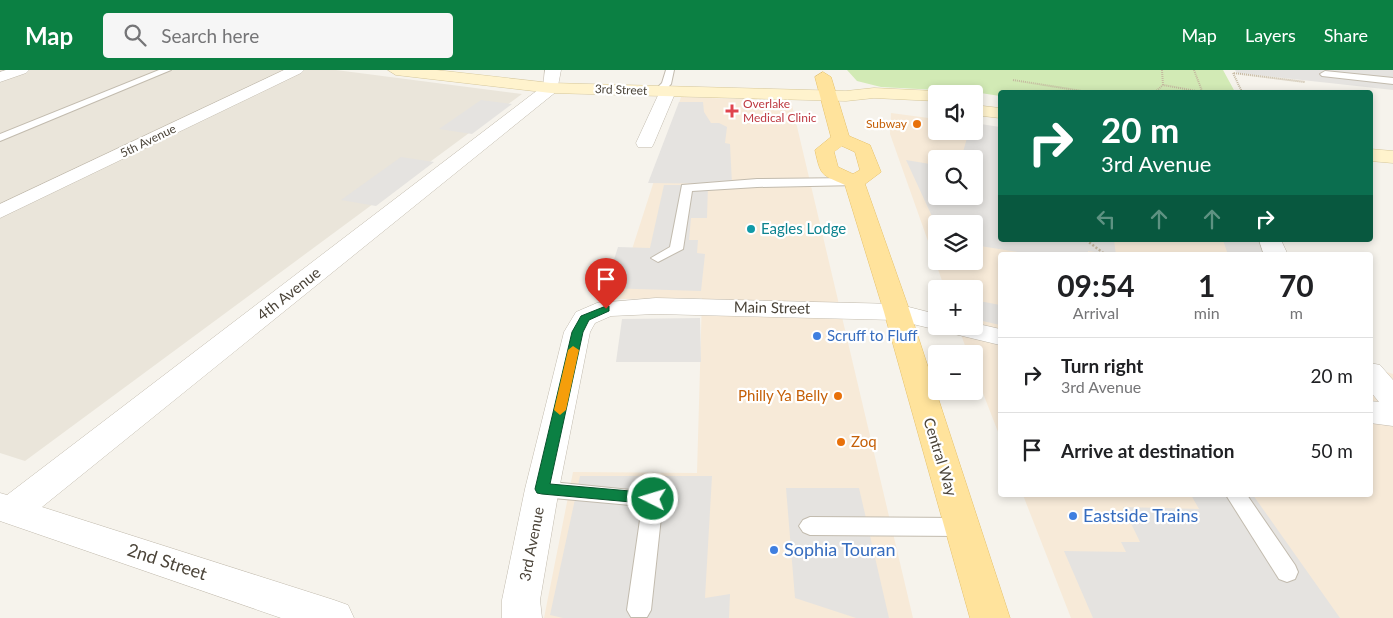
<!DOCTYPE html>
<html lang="en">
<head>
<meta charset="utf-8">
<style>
	body { margin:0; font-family:Lato,sans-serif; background:#f6f6f6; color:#202124; height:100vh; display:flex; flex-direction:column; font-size:19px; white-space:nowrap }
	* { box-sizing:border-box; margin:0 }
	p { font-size:16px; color:#757577 }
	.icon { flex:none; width:28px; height:28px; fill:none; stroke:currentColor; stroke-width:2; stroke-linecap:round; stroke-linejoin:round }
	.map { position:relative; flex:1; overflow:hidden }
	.details { position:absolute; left:998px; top:182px; width:375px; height:245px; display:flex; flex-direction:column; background:#fff; border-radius:5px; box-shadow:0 2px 8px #0003 }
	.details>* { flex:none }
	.top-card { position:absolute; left:998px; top:20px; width:375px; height:152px; border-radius:5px; box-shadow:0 2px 8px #0003; background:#0b6e4f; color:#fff; overflow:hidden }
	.buttons { position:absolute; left:928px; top:15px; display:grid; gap:10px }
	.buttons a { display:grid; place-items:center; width:55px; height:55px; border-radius:5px; background:#fff; box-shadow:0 2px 8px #0003; font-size:25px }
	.pin { position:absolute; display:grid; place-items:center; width:42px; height:42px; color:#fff; margin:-51px -21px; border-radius:50% 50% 50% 0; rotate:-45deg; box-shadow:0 0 5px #0007 }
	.pin .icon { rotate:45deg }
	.me { position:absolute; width:55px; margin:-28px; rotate:275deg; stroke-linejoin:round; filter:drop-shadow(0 0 4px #0008) }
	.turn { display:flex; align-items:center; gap:18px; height:105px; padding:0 20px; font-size:22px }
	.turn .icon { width:65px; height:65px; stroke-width:2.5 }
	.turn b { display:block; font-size:35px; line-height:42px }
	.lanes { display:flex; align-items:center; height:48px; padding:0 20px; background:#0003; justify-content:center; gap:25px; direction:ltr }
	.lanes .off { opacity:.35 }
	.eta { display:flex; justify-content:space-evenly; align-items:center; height:85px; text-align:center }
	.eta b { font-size:30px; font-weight:700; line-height:35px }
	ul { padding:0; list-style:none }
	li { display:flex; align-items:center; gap:15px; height:75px; padding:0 20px; border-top:1px solid #e0e0e0 }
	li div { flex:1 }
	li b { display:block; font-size:19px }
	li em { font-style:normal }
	header { display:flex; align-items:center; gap:30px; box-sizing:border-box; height:70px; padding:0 25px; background:#0b8043; color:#fff }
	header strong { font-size:24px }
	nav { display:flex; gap:28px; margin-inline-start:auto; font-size:18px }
	.search { width:350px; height:45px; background:#f6f6f6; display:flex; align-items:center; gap:12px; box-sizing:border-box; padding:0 18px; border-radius:5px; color:#757577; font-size:19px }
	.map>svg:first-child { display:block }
	.residential { fill:#eae5da }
	.commercial { fill:#f7ead8; fill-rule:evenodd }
	.green { fill:#d2eab5 }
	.parking { fill:#e5e3e0 }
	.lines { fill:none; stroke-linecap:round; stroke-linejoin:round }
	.lane-casing { stroke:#c2bbae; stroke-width:2 }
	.street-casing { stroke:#c2bbae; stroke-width:1 }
	.secondary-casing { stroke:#d6c79b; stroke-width:1 }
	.primary-casing { stroke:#e6c16a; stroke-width:1 }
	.path-far1 { stroke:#c4b79f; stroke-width:2; stroke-dasharray:1 1; stroke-linecap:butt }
	.path { stroke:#c4b79f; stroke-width:2.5; stroke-dasharray:2 2; stroke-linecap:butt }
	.lane { fill:#fff; fill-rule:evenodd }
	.street { fill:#fff; fill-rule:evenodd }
	.secondary { fill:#fff3cd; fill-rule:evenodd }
	.primary { fill:#ffe39c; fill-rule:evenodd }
	.route { fill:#0b8043; stroke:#07532c }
	.slow { fill:#f59e0b }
	.health-dot { fill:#e0444e; stroke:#fff; stroke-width:2 }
	.food-dot { fill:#e8710a; stroke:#fff; stroke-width:2 }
	.culture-dot { fill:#0f9aa8; stroke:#fff; stroke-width:2 }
	.shop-dot { fill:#3f7fe0; stroke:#fff; stroke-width:2 }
	.labels { text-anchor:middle; stroke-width:4.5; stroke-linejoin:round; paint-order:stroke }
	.far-street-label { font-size:12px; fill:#4b4439; stroke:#fff }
	.far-health-label { font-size:12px; fill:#be3a42; stroke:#fff; text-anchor:start }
	.far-food-label { font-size:12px; fill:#c56008; stroke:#fff; text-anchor:end }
	.culture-label { font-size:15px; fill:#0d838f; stroke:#fff; text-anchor:start }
	.street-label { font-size:15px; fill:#4b4439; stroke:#fff }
	.shop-label { font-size:15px; fill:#366cbe; stroke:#fff; text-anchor:start }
	.food-label { font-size:15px; fill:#c56008; stroke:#fff; text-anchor:end }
	.near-shop-label { font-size:18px; fill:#366cbe; stroke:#fff; text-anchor:start }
	.near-street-label { font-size:18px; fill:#4b4439; stroke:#fff }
</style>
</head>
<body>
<header>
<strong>Map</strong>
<div class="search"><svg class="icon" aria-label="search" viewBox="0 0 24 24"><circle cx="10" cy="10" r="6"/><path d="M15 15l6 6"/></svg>Search here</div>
<nav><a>Map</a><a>Layers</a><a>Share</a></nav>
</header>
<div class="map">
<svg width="1393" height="548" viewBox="0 0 1393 548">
	<rect width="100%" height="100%" fill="#f6f3ec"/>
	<polygon class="residential" points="0,0 336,0 522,24 25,391 0,383"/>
	<g class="commercial">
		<polygon points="681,27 791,31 913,548 544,548 573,402 697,403 702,228 616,229"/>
		<path d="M891 43 936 49V61H974L1000 170H1247L1257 185H1000V367L974 300V284H968L958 256H974V219H945L890 64ZM936 89H974V126H936ZM936 154H974V191H936Z"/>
		<polygon points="1370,296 1393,304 1393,548 1071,548 1023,425 1370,425"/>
	</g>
	<polygon class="green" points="847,0 1223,0 1235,22 1000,22 1000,26 974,22 881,17 857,11"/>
	<g class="parking">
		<polygon points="1235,0 1393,0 1393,20 1237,3"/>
		<polygon points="481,30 512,34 472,64 439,59"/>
		<polygon points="679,32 703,32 704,42 711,53 719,53 727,57 725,73 730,74 732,114 648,113"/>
		<polygon points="974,53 1000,57 1000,170 1114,170 1116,185 1088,181 1088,185 1037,185 974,175 974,154 936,155 906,90 936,95 936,126 974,126 974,89 961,89 969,61 974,61"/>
		<polygon points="401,87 434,92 376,136 341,130"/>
		<polygon points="664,115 708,115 707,148 691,148 689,170 698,170 697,183 705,184 701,221 605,218 618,177 650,178"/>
		<polygon points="1223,170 1258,170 1264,185 1228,185"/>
		<polygon points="974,230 1000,235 1000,255 974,249"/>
		<polygon points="700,248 701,292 616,292 622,249"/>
		<polygon points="580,406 712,406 705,528 730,524 729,548 563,548 550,545"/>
		<polygon points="786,418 859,418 889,548 856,548 795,528"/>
		<polygon points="1191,425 1253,425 1340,548 1093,548 1064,481 1126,482 1121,472 1140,472 1123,437 1199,439"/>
	</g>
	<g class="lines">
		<defs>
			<g id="lane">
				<polygon points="159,0 171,0 0,71 0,64"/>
				<polygon points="666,0 674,0 671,14 662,23 656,23 654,21 662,13"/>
				<polygon points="1325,1 1393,8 1393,14 1322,6 1320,4"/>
				<polygon points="854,108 860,112 858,115 757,117 692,121 683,179 658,192 651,188 670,177 682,115 757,109"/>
				<polygon points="542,411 660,423 663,429 651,540 647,547 631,547 627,540 642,436 542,427 535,425 532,419 535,413"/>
				<polygon points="1226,425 1247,425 1295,495 1298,502 1295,509 1287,512 1279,509"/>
				<polygon points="810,447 962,448 969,451 973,457 969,463 962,466 810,465 803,462 799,456 803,450"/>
			</g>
			<g id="street">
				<polygon points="6,0 29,0 26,3 0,12 0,2"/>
				<polygon points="284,0 304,0 301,3 0,148 0,134"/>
				<polygon points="545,0 561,0 557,21 42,437 334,530 348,535 354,548 281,548 0,451 0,423 7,425 543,16"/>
				<polygon points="668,16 676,21 654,73 652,77 638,77 636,73 660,21"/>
				<polygon points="1259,170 1281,170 1288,185 1264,185"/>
				<polygon points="656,228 897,234 936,244 936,256 974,256 974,253 1000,259 1000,275 896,250 656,244 611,246 595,253 590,262 559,419 540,530 542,548 502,548 502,530 525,419 564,262 576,242 597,233"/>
				<polygon points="1370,293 1380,295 1393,310 1393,356 1370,353 1370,331 1379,332 1370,321"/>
			</g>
			<g id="secondary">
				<polygon points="388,0 436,0 551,13 846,21 874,18 936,21 943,24 936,24 936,31 874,28 846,31 551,23 396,5"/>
				<polygon points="974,35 1000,38 1000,48 974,45"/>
				<polygon points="1370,79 1393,81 1393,93 1370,91"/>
			</g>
			<path id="primary" d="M823 2 831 7 849 66 870 75 881 102 865 114 910 242 1010 548H970L884 242 845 115C821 104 821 107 815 80L831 67 815 7ZM842 76 855 82 860 100 853 104 838 97 834 82Z"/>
		</defs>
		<use href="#lane" class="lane-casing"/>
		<use href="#street" class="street-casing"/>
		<use href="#secondary" class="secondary-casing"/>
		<use href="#primary" class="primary-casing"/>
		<g class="path-far1">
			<polyline points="1162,0 1163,15"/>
			<polyline points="1194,0 1202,21"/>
			<polyline points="1013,10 1088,22"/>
			<polyline points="1155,22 1163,15 1202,22"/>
			<polyline points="1242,22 1233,3 1305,12"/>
		</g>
		<polyline class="path" points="1086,170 1106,185"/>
		<use href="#lane" class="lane"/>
		<use href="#street" class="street"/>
		<use href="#secondary" class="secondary"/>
		<use href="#primary" class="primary"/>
	</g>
	<polygon class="route" points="606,236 609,236 609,241 589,250 583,262 550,414 653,423 658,425 660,429 658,433 653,434 542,424 537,423 535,419 572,262 581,246"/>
	<polygon class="slow" points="573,276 579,280 566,340 560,345 554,340 568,280"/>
	<path class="health-dot" d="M729.5 33.5h5v5h5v5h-5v5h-5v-5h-5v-5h5z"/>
	<g class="food-dot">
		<circle cx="917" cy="54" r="5"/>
		<circle cx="838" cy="326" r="5"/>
		<circle cx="841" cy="372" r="5"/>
	</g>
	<circle class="culture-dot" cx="751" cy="159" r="5"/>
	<g class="shop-dot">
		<circle cx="817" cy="266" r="5"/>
		<circle cx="1073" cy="446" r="5"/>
		<circle cx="774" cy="480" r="5"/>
	</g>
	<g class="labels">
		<g class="far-street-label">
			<text transform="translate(621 20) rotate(2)" y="4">3rd Street</text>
			<text transform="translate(148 71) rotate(-26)" y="4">5th Avenue</text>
		</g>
		<g class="far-health-label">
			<text x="743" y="38">Overlake<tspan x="743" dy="14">Medical Clinic</tspan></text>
		</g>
		<g class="far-food-label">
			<text x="907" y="58">Subway</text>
		</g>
		<g class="culture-label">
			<text x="761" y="164">Eagles Lodge</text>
		</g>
		<g class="street-label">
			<text transform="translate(289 224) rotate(-38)" y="5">4th Avenue</text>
			<text transform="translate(772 238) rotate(1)" y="5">Main Street</text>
			<text transform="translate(940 387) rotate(73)" y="5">Central Way</text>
			<text transform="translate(532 474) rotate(-79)" y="5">3rd Avenue</text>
		</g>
		<g class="shop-label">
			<text x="827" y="271">Scruff to Fluff</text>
		</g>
		<g class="food-label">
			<text x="828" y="331">Philly Ya Belly</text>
			<text x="851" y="377" text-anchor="start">Zoq</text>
		</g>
		<g class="near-shop-label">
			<text x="1083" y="452">Eastside Trains</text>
			<text x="784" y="486">Sophia Touran</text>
		</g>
		<g class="near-street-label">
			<text transform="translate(167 492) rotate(18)" y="6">2nd Street</text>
		</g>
	</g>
</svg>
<div class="buttons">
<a><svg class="icon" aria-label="sound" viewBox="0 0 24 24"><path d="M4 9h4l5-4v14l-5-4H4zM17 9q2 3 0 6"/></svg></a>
<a><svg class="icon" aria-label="search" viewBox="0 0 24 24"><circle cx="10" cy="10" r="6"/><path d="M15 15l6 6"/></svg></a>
<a><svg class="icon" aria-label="layers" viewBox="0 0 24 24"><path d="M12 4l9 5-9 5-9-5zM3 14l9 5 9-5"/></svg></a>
<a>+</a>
<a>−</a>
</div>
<div class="pin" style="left:606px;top:239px;background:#d93025"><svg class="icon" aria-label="arrive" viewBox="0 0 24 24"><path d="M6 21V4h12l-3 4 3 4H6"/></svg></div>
<svg class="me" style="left:653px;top:429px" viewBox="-20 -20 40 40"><circle r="17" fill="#0b8043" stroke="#fff" stroke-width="3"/><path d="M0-11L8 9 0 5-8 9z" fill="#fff"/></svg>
<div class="top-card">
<div class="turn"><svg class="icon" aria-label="right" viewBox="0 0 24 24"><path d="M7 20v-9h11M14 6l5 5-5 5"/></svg><div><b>20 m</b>3rd Avenue</div></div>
<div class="lanes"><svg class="icon off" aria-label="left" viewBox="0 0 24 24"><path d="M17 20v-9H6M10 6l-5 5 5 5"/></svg><svg class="icon off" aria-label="ahead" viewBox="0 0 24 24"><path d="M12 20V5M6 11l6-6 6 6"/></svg><svg class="icon off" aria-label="ahead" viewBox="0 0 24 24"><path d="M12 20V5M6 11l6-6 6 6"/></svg><svg class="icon" aria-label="right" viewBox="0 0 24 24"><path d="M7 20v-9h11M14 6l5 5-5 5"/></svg></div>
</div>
<section class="details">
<div class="eta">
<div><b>09:54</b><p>Arrival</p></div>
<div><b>1</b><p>min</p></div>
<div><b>70</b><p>m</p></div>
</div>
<ul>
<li><svg class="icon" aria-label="right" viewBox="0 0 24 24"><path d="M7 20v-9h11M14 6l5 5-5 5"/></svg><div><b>Turn right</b><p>3rd Avenue</p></div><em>20 m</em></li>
<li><svg class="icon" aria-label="arrive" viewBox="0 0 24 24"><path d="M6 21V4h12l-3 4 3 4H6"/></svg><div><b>Arrive at destination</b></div><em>50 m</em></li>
</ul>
</section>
</div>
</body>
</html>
